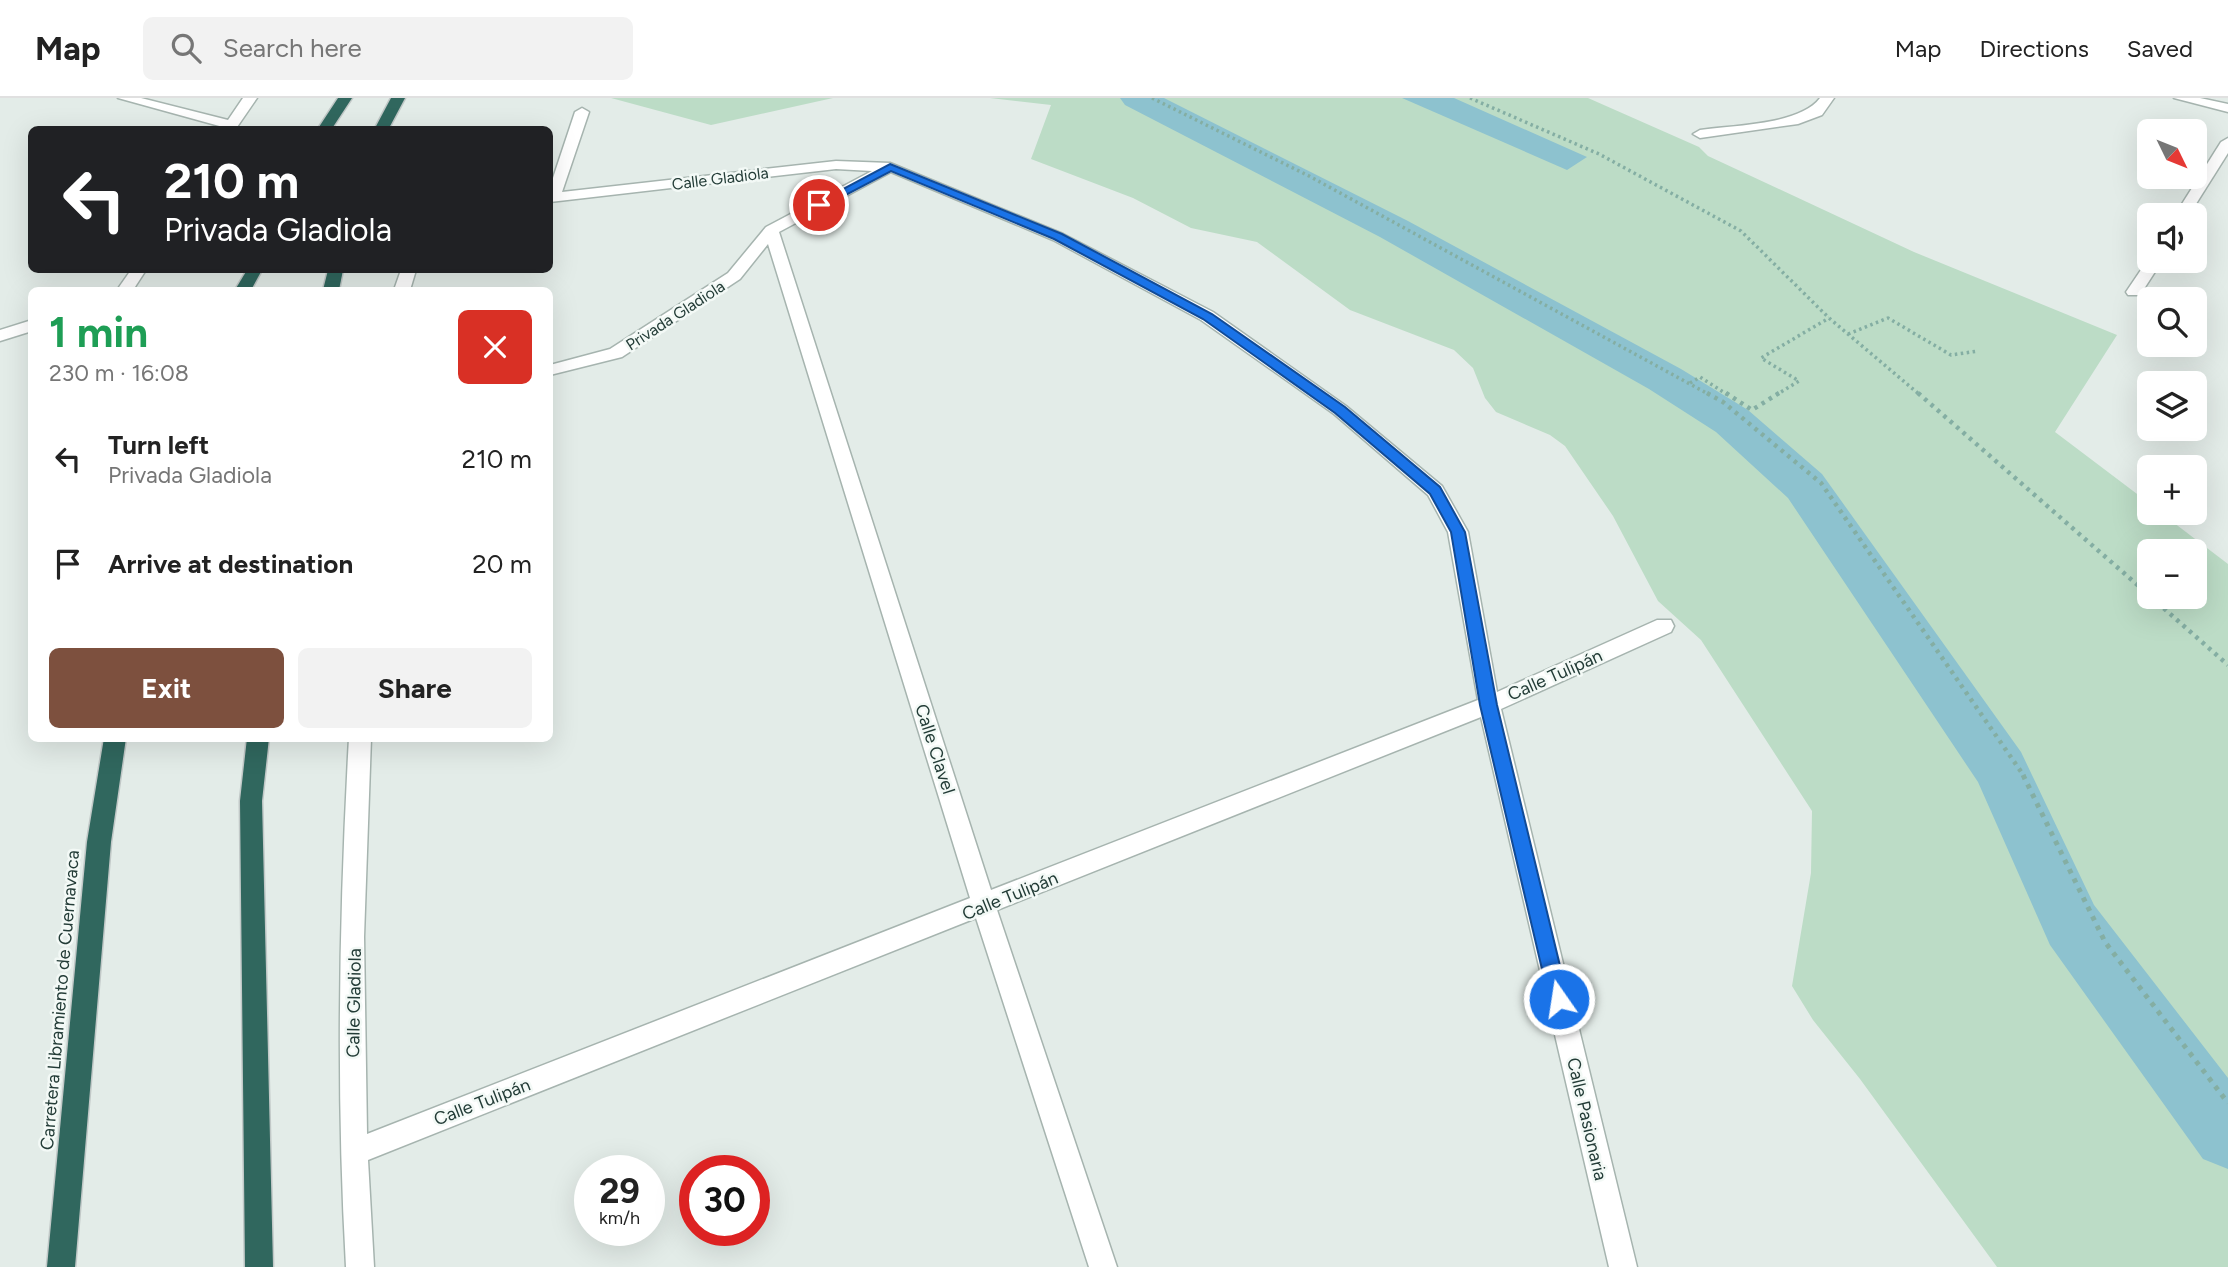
<!DOCTYPE html>
<html lang="en">
<head>
<meta charset="utf-8">
<style>
	body { margin:0; font-family:Figtree,sans-serif; background:#f2f2f2; color:#222; height:100vh; display:flex; flex-direction:column; font-size:26px; white-space:nowrap }
	* { box-sizing:border-box; margin:0 }
	p { font-size:23px; color:#767676 }
	.icon { flex:none; width:38px; height:38px; fill:none; stroke:currentColor; stroke-width:2; stroke-linecap:round; stroke-linejoin:round }
	.map { position:relative; flex:1; overflow:hidden }
	.details { position:absolute; left:28px; top:189px; width:525px; height:455px; display:flex; flex-direction:column; background:#fff; border-radius:10px; box-shadow:0 7px 28px #0002 }
	.details>* { flex:none }
	.hud { position:absolute; left:28px; top:28px; width:525px; height:147px; border-radius:10px; box-shadow:0 7px 28px #0002; background:#202124; color:#fff; overflow:hidden }
	.needle { width:46px; rotate:133deg }
	.tools { position:absolute; left:2137px; top:21px; display:grid; gap:14px }
	.tools a { display:grid; place-items:center; width:70px; height:70px; border-radius:10px; background:#fff; box-shadow:0 7px 28px #0002; font-size:35px }
	.speed { position:absolute; left:574px; top:1057px; display:flex; gap:14px; font-size:35px; font-weight:700; text-align:center }
	.speed>* { display:grid; place-content:center; width:91px; height:91px; border-radius:50%; background:#fff; box-shadow:0 7px 28px #0002; line-height:1 }
	.speed small { font-size:18px; font-weight:400 }
	.speed .limit { border:10px solid #d22; background:#fff; color:#111 }
	.pin { position:absolute; display:grid; place-items:center; width:60px; height:60px; color:#fff; margin:-30px; border:4px solid #fff; border-radius:50%; box-shadow:0 2px 7px #0007 }
	.me { position:absolute; width:77px; margin:-38px; rotate:347deg; stroke-linejoin:round; filter:drop-shadow(0 0 5px #0008) }
	.turn { display:flex; align-items:center; gap:24px; height:147px; padding:0 21px; font-size:32px }
	.turn .icon { width:91px; height:91px; stroke-width:2.5 }
	.turn b { display:block; font-size:49px; line-height:60px }
	.round { display:grid; place-items:center; flex:none; width:74px; height:74px; border-radius:10px; background:#f2f2f2 }
	.head { display:flex; align-items:center; justify-content:space-between; height:119px; padding:0 21px }
	h1 { font-size:42px; font-weight:700; line-height:52px; color:#1e9e55 }
	.cta { display:flex; gap:14px; margin-top:auto; padding:14px 21px }
	.cta a { flex:1; height:80px; border-radius:10px; background:#7d503e; color:#fff; font-size:28px; font-weight:700; line-height:80px; text-align:center }
	.cta a+a { background:#f2f2f2; color:#222 }
	ul { padding:0; list-style:none }
	li { display:flex; align-items:center; gap:21px; height:105px; padding:0 21px }
	li div { flex:1 }
	li b { display:block; font-size:26px }
	li em { font-style:normal }
	header { display:flex; align-items:center; gap:42px; box-sizing:border-box; height:98px; padding:0 35px; background:#fff; border-bottom:2px solid #e0e0e0 }
	header strong { font-size:33px }
	nav { display:flex; gap:38px; margin-inline-start:auto; font-size:24px }
	.search { width:490px; height:63px; background:#f2f2f2; display:flex; align-items:center; gap:18px; box-sizing:border-box; padding:0 24px; border-radius:10px; color:#767676; font-size:26px }
	.map>svg:first-child { display:block }
	.green { fill:#bcdcc6; fill-rule:evenodd }
	.water { fill:#8dc2cf }
	.lines { fill:none; stroke-linecap:round; stroke-linejoin:round }
	.canal { fill:#8dc2cf; fill-rule:evenodd }
	.street-casing { stroke:#a6b4af; stroke-width:3 }
	.highway-casing { stroke:#c1c8c7; stroke-width:3 }
	.path-far2 { stroke:#84aea3; stroke-width:3.5; stroke-dasharray:2.5 3.5; stroke-linecap:butt }
	.path-far1 { stroke:#84aea3; stroke-width:4.5; stroke-dasharray:3.5 5; stroke-linecap:butt }
	.path { stroke:#84aea3; stroke-width:5; stroke-dasharray:4.5 6; stroke-linecap:butt }
	.street { fill:#fff; fill-rule:evenodd }
	.highway { fill:#30675e; fill-rule:evenodd }
	.route { fill:#1a73e8; stroke:#114b97; stroke-width:2 }
	.labels { text-anchor:middle; stroke-width:5; stroke-linejoin:round; paint-order:stroke }
	.far-street-label { font-size:16px; fill:#233c37; stroke:#f3f9f6 }
	.street-label { font-size:18px; fill:#233c37; stroke:#f3f9f6 }
</style>
</head>
<body>
<header>
<strong>Map</strong>
<div class="search"><svg class="icon" aria-label="search" viewBox="0 0 24 24"><circle cx="10" cy="10" r="6"/><path d="M15 15l6 6"/></svg>Search here</div>
<nav><a>Map</a><a>Directions</a><a>Saved</a></nav>
</header>
<div class="map">
<svg width="2228" height="1169" viewBox="0 0 2228 1169">
	<rect width="100%" height="100%" fill="#e3ece8"/>
	<g class="green">
		<polygon points="611,0 833,0 711,27"/>
		<path d="M990 0H1588L1699 49 1708 58 1914 154 2117 237 2055 334 2149 405V415H2161L2228 466V1169H1997L1860 981 1813 922 1792 888 1811 775 1812 713 1701 542 1658 503 1613 418 1565 348 1550 337 1496 314 1485 300 1473 270 1454 252 1350 212 1257 144 1191 130 1133 100 1031 61 1051 7ZM2149 453H2194V499H2149Z"/>
	</g>
	<polygon class="water" points="1402,0 1454,0 1587,59 1567,72"/>
	<g class="lines">
		<polygon class="canal" points="1120,0 1164,0 1408,123 1681,271 1748,312 1822,376 2021,654 2094,807 2228,980 2228,1071 2203,1061 2050,847 1978,684 1788,400 1716,334 1649,291 1380,139 1125,7"/>
		<defs>
			<g id="street">
				<polygon points="118,0 141,0 228,22 243,0 257,0 235,32 221,32 223,29"/>
				<path d="M1820 0H1834L1822 17 1798 26 1700 40 1693 36 1700 32C1733 27 1800 27 1820 0Z"/>
				<polygon points="2174,0 2200,0 2228,6 2228,14"/>
				<path d="M582 10 589 14 562 94 836 63 890 65 1063 136 1213 214 1346 308 1442 388 1468 434 1497 594 1657 522H1671L1674 528 1671 534 1501 611 1637 1169H1609L1481 619 997 812 1117 1169H1089L976 820 368 1062 374 1169H346C336 993 339 817 349 640H371L364 839 367 1036 970 800 768 146 740 181 622 259 550 277V267L610 251 728 175 766 129 872 73 836 71 550 104V89L575 14ZM891 74 1053 142 1201 222 1334 316 1428 397 1448 434 1478 602 991 792 779 134Z"/>
				<polygon points="2228,40 2228,55 2189,117 2175,117 2221,44"/>
				<polygon points="2149,160 2149,163 2162,163 2140,197 2128,197 2126,194"/>
				<polygon points="131,172 146,172 133,192 117,192"/>
				<polygon points="401,172 416,172 410,192 394,192"/>
				<polygon points="32,222 32,233 0,243 0,232"/>
			</g>
			<g id="highway">
				<polygon points="338,0 352,0 331,32 317,32"/>
				<polygon points="391,0 405,0 388,32 374,32"/>
				<polygon points="247,172 262,172 251,192 235,192"/>
				<polygon points="328,172 343,172 339,192 323,192"/>
				<polygon points="104,640 126,640 111,744 75,1169 47,1169 87,744"/>
				<polygon points="247,640 269,640 262,703 273,1169 245,1169 240,703"/>
			</g>
		</defs>
		<use href="#street" class="street-casing"/>
		<use href="#highway" class="highway-casing"/>
		<g class="path-far2">
			<polyline points="1152,0 1309,78 1710,297"/>
			<polyline points="1470,0 1599,56 1741,133 1829,220 1920,297"/>
			<polyline points="1848,236 1888,220 1951,257 1978,253"/>
			<polyline points="1690,285 1700,279 1728,297"/>
			<polyline points="1776,297 1799,283 1761,260 1829,220"/>
		</g>
		<g class="path-far1">
			<polyline points="1707,295 1723,304 1821,385 2024,678"/>
			<polyline points="1726,295 1752,312 1779,295"/>
			<polyline points="1918,295 2149,497"/>
			<polyline points="2151,499 2228,567"/>
		</g>
		<polyline class="path" points="2023,677 2105,844 2228,1005"/>
		<use href="#street" class="street"/>
		<use href="#highway" class="highway"/>
	</g>
	<polygon class="route" points="890,66 1062,136 1212,216 1345,309 1440,389 1465,434 1497,607 1568,901 1565,908 1559,910 1552,908 1549,901 1480,607 1451,434 1430,396 1335,315 1203,221 1054,141 891,73 823,109 813,107"/>
	<g class="labels">
		<g class="far-street-label">
			<text transform="translate(720 80) rotate(-7)" y="6">Calle Gladiola</text>
			<text transform="translate(675 217) rotate(-33)" y="6">Privada Gladiola</text>
		</g>
		<g class="street-label">
			<text transform="translate(1555 577) rotate(-24)" y="6">Calle Tulipán</text>
			<text transform="translate(935 651) rotate(72)" y="6">Calle Clavel</text>
			<text transform="translate(1010 798) rotate(-22)" y="6">Calle Tulipán</text>
			<text transform="translate(60 902) rotate(-85)" y="6">Carretera Libramiento de Cuernavaca</text>
			<text transform="translate(354 905) rotate(-89)" y="6">Calle Gladiola</text>
			<text transform="translate(482 1004) rotate(-21)" y="6">Calle Tulipán</text>
			<text transform="translate(1587 1021) rotate(77)" y="6">Calle Pasionaria</text>
		</g>
	</g>
</svg>
<div class="tools">
<a><svg class="needle" viewBox="-14 -14 28 28"><path d="M0-13l5 13h-10z" fill="#e53935"/><path d="M0 13l5-13h-10z" fill="#767676"/></svg></a>
<a><svg class="icon" aria-label="sound" viewBox="0 0 24 24"><path d="M4 9h4l5-4v14l-5-4H4zM17 9q2 3 0 6"/></svg></a>
<a><svg class="icon" aria-label="search" viewBox="0 0 24 24"><circle cx="10" cy="10" r="6"/><path d="M15 15l6 6"/></svg></a>
<a><svg class="icon" aria-label="layers" viewBox="0 0 24 24"><path d="M12 4l9 5-9 5-9-5zM3 14l9 5 9-5"/></svg></a>
<a>+</a>
<a>−</a>
</div>
<div class="speed"><div>29<small>km/h</small></div><div class="limit">30</div></div>
<div class="pin" style="left:819px;top:107px;background:#d93025"><svg class="icon" aria-label="arrive" viewBox="0 0 24 24"><path d="M6 21V4h12l-3 4 3 4H6"/></svg></div>
<svg class="me" style="left:1559px;top:901px" viewBox="-20 -20 40 40"><circle r="17" fill="#1a73e8" stroke="#fff" stroke-width="3"/><path d="M0-11L8 9 0 5-8 9z" fill="#fff"/></svg>
<div class="hud">
<div class="turn"><svg class="icon" aria-label="left" viewBox="0 0 24 24"><path d="M17 20v-9H6M10 6l-5 5 5 5"/></svg><div><b>210 m</b>Privada Gladiola</div></div>
</div>
<section class="details">
<div class="head"><div><h1>1 min</h1><p>230 m · 16:08</p></div><a class="round" style="background:#d93025;color:#fff"><svg class="icon" aria-label="close" viewBox="0 0 24 24"><path d="M6 6l12 12M18 6L6 18"/></svg></a></div>
<ul>
<li><svg class="icon" aria-label="left" viewBox="0 0 24 24"><path d="M17 20v-9H6M10 6l-5 5 5 5"/></svg><div><b>Turn left</b><p>Privada Gladiola</p></div><em>210 m</em></li>
<li><svg class="icon" aria-label="arrive" viewBox="0 0 24 24"><path d="M6 21V4h12l-3 4 3 4H6"/></svg><div><b>Arrive at destination</b></div><em>20 m</em></li>
</ul>
<div class="cta"><a>Exit</a><a>Share</a></div>
</section>
</div>
</body>
</html>
